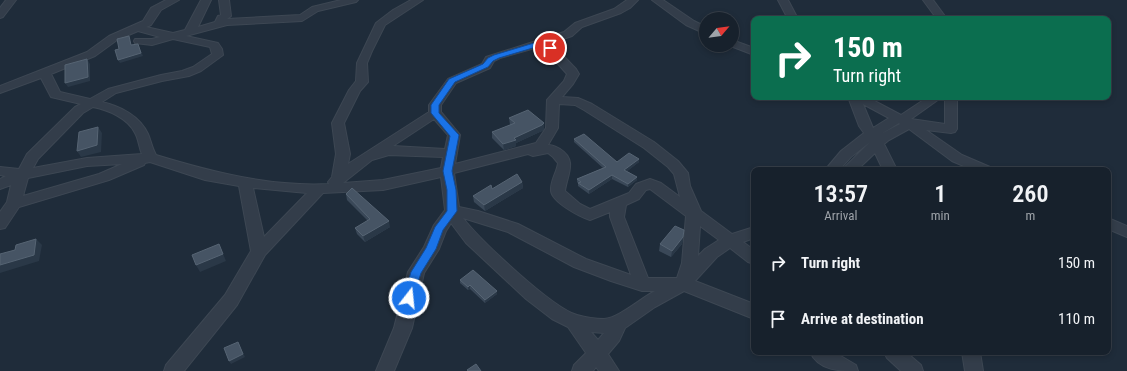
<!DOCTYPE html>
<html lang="en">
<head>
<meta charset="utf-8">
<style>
	body { margin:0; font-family:"Roboto Condensed",sans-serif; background:#202934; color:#f1f3f6; height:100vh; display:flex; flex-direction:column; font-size:15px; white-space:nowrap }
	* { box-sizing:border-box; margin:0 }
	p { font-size:13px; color:#9ea3a9 }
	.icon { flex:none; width:22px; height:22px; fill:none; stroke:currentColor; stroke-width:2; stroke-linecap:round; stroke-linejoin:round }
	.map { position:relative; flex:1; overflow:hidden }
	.details { position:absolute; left:751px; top:167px; width:360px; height:188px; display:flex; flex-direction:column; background:#17212c; border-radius:8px; box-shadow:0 2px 6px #0003,0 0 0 1px #363e48 }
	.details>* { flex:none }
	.top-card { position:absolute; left:751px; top:16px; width:360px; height:84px; border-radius:8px; box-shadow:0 2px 6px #0003,0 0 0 1px #363e48; background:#0b6e4f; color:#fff; overflow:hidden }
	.needle { width:26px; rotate:61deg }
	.buttons { position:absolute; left:699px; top:12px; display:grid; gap:8px }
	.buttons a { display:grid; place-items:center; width:40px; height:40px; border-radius:50%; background:#17212c; box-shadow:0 2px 6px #0003,0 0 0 1px #363e48; font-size:20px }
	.pin { position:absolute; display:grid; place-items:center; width:34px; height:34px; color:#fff; margin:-17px; border:2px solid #fff; border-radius:50%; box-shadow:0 1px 4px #0007 }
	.me { position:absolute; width:44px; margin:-22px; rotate:16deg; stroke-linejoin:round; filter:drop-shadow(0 0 3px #0008) }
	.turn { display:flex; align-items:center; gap:14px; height:84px; padding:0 16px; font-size:18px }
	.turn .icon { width:52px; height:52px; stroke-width:2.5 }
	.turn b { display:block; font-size:28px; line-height:34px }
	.eta { display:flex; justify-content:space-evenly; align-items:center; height:68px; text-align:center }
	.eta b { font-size:24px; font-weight:600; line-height:28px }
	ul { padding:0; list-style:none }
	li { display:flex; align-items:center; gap:12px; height:56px; padding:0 16px }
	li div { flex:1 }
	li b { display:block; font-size:15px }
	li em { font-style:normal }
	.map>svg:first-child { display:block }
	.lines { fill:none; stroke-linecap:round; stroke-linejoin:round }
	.minor-casing { stroke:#3d4753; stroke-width:2 }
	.minor { fill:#333d4a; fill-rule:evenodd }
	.wall { fill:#3a4858 }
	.shaded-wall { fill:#2a3847 }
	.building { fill:#465464; stroke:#566473 }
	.route { fill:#1a73e8; stroke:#114b97 }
</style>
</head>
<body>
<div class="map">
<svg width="1127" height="371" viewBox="0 0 1127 371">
	<rect width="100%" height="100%" fill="#1f2c3a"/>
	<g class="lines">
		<defs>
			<g id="minor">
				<polygon points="6,0 16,0 3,17 0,18 0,8"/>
				<path d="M166 0H179L161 10 151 25 146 27 173 33 185 30 201 0H211L198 27 215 22 218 16 221 15 219 0H229L231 16 227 19 300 15 312 7 341 0H358L356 2 318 11 302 21 227 25 186 36 218 43 222 49 223 55 201 71 189 76 162 81 116 93 102 102C120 106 140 116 148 134 151 141 152 148 156 155 212 172 270 187 329 184L328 182 332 177 336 154 332 123 349 90 356 81 357 63 376 23 393 10 411 0H423L385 25 372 51 367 63 368 82 360 91 344 123 350 154 348 164 429 112V105L448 79 482 64 486 57 564 32 575 23 614 9 627 0H638L630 8 621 13 582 27 572 36 551 43 576 69 579 74 573 84 562 97 578 98 592 104 654 142 678 161 688 173 690 186 701 211 732 234 754 227V238L743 242 754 250V264L748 262 730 248 717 257 695 281 754 304V319L684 291 655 307 625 328 619 341 608 354 619 371H599L596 367 593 371H572L574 365 586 353 568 327 552 319 526 299 466 243 451 223 446 231 439 249 424 273 412 328 394 371H376L394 328 408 272 424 247 434 225 445 210 441 177 383 190 323 193 265 255 237 305 184 371H164L166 365 225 295 251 251 239 186 205 180 150 162 145 163 144 165 109 180 19 207 5 228 0 229V212L7 202 11 185 0 189V179L6 176 0 175V167L19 169 27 154 75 107 81 104 51 97 41 78 0 93V86L87 52 109 36 143 21 151 8ZM138 31 160 37 152 39H135L134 41 135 43 152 45 173 39 210 47 212 54 193 67 182 71 161 75 108 89 90 99 60 92 51 74 95 56 117 40ZM542 46 567 74 564 81 547 100 546 128 536 143 455 164 460 135 441 112V105L456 83 490 68 494 61 500 58ZM559 104 575 105 584 110 644 148 668 167 674 174 680 197 661 183 650 179 636 184 629 193 590 209 580 204 565 191C567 175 578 160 560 149 556 147 553 145 548 145L558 128ZM93 107C108 110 128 118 135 133 139 140 139 148 142 154L87 158 33 168 38 159 83 113ZM434 119 448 135 445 149 393 146ZM548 153 553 157 558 163C557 172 550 181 551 191 552 202 580 217 590 220L610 212V217L631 275 586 259 518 224 478 211 459 207 454 173 528 154 533 156ZM389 155 443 157 441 168 383 180 343 183 372 160ZM122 164 99 174 23 196 28 178 87 166ZM253 188 307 193 264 237ZM650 189 686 216 682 263 677 278H648L624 217 626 205 639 199 646 190ZM463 218 508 232 574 267 611 281 642 291H655C641 298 619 318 604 319 596 319 584 317 577 315 552 308 480 240 463 218ZM700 226 719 240 705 249 698 256ZM591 332 604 333 598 340Z"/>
				<polygon points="652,0 663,0 694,21 706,27 706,34 686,25"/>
				<polygon points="778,0 788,0 798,19 788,19"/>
				<polygon points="923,0 933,0 947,19 937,19"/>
				<polygon points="732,40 754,48 754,55 728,45 732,45"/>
				<path d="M848 97H867L901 115 928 97H942L911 119 945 124V97H957V129L955 132 951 133 926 130 962 155 990 167 992 170H973L952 161 909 129 889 140 884 144 897 170H883L875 153 857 170H842L870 142 851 157 839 170H825L841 151 864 133 859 126ZM863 104 889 118 873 128ZM899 123 900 124 881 134Z"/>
				<polygon points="1108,218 1127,226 1127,237 1108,229"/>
				<path d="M810 352H834L856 365 858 371C840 371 819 371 810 352Z"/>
				<polygon points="884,352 906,352 921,365 923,371 901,371 887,358"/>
				<polygon points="962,352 980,352 983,371 965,371"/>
			</g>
		</defs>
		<use href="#minor" class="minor-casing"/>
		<use href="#minor" class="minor"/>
	</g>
	<g class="wall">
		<polygon points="509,118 544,123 544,129 542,131 516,143 516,146 504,150 492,138 492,132 510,125"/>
		<polygon points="574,139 617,162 639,159 639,162 627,171 637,177 637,180 628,187 612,179 589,194 578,186 578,183 577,182 577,179 603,168 574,142"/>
		<polygon points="522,182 523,188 485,211 474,202 473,196 492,189"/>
		<polygon points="346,194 390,227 365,242 357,234 355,228 368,221 347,200"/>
		<polygon points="683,237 682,244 671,257 659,251 660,244"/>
		<polygon points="460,280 497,294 485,303 470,289 468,290 460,283"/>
	</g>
	<g class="shaded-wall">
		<polygon points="138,44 143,56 120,63 118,60"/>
		<polygon points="87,59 90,64 90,81 68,87 65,83"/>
		<polygon points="544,123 544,129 542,131 516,143 516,146 504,150 503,144"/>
		<polygon points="98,127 102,133 101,152 81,157 77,151"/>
		<polygon points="639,159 639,162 624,174 624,170"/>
		<polygon points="612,175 612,179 589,194 589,190"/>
		<polygon points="637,177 637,180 628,187 628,184"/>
		<polygon points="522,182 523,188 485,211 484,205"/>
		<polygon points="389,221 390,227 365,242 363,236"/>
		<polygon points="683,237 682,244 671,257 672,251"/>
		<polygon points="36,239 42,245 39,261 0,273 0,265"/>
		<polygon points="219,244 226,261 200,272 196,265"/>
		<polygon points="470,285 470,289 468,290 468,287"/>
		<polygon points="497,291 497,294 485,303 485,300"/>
		<polygon points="238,342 245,357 231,364 229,361"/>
	</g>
	<g class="building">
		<polygon points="129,36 131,45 138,44 141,53 118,60 115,50 119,49 117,39"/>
		<polygon points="87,59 88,77 65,83 65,65"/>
		<polygon points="528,110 544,123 542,125 514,138 516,140 503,144 492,132 515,123 509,118"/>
		<polygon points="98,127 97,145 77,151 79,132"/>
		<polygon points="584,134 617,162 629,153 639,159 624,170 637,177 628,184 612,175 589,190 578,183 581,182 577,179 606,167 574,139"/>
		<polygon points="517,174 522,182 484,205 473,196 491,185 492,189"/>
		<polygon points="352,188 389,221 363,236 355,228 370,219 346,194"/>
		<polygon points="675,226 684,230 683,237 672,251 660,244"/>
		<polygon points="36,239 34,255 0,265 0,254 15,250 16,245"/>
		<polygon points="219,244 223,254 196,265 192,255"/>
		<polygon points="473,270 497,291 485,300 470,285 468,287 460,280"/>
		<polygon points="238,342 243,354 229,361 224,348"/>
		<polygon points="476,364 481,371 468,371 467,370"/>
	</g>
	<polygon class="route" points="544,40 552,47 552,50 547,50 543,45 499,58 493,61 488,67 455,82 439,105 439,113 459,135 452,171 456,190 457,211 443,230 436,249 421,273 412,301 405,301 403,298 411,272 426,248 435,227 447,211 447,190 443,171 450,136 431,113 431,105 449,79 483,64 488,58 494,55"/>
</svg>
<div class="buttons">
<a><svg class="needle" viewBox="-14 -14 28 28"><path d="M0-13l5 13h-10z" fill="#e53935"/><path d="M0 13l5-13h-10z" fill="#9ea3a9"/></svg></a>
</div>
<div class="pin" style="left:550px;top:48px;background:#d93025"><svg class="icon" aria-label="arrive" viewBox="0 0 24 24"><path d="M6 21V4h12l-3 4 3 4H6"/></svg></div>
<svg class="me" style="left:409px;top:298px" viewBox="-20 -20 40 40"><circle r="17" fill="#1a73e8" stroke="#fff" stroke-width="3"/><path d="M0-11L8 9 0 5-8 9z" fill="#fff"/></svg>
<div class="top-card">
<div class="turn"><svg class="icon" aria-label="right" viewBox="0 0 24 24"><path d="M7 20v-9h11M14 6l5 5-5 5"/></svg><div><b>150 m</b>Turn right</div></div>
</div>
<section class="details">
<div class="eta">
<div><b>13:57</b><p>Arrival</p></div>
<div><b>1</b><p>min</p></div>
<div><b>260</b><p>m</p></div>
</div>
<ul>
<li><svg class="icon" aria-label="right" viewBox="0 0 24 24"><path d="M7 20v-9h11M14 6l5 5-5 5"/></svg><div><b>Turn right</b></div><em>150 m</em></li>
<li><svg class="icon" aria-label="arrive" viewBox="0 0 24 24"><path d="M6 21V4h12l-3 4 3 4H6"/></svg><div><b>Arrive at destination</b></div><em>110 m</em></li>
</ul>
</section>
</div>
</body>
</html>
